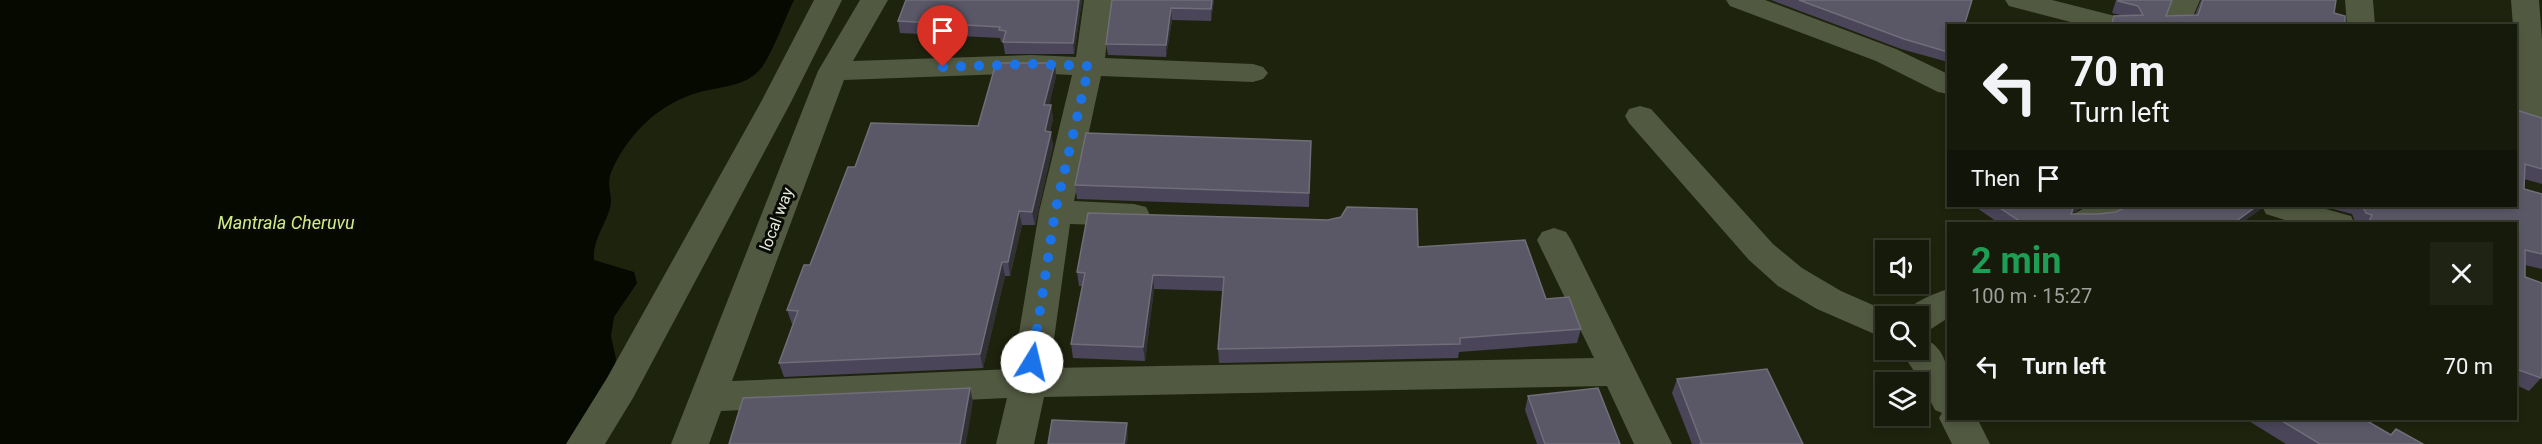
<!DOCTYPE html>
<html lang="en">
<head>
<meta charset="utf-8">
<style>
	body { margin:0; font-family:Roboto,sans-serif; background:#1f2313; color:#f1f3f6; height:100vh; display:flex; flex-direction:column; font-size:22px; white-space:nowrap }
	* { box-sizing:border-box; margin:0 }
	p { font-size:20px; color:#9ea19c }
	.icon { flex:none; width:33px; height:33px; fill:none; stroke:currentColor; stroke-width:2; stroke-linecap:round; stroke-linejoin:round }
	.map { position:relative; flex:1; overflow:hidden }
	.panel { position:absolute; left:1947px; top:222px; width:570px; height:198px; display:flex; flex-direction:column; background:#161a0a; border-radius:0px; box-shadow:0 3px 9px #0003,0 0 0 2px #35382b }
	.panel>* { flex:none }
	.banner { position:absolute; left:1947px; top:24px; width:570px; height:183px; border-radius:0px; box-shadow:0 3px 9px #0003,0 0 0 2px #35382b; background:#161a0a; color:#f1f3f6; overflow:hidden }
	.fabs { position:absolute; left:1875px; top:240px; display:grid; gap:12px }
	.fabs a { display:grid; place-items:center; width:54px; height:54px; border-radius:0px; background:#161a0a; box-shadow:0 3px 9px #0003,0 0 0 2px #35382b; font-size:30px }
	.pin { position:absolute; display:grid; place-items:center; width:51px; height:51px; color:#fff; margin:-62px -26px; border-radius:50% 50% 50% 0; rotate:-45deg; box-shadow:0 0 6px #0007 }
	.pin .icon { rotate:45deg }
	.me { position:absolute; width:66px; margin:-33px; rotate:9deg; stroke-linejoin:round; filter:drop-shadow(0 0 4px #0008) }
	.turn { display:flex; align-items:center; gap:21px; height:126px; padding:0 24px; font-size:27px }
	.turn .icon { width:78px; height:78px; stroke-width:2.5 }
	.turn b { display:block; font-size:42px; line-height:51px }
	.then { display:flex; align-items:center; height:57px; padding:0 24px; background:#0003; gap:12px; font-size:22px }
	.round { display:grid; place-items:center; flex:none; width:63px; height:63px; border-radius:0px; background:#1f2313 }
	.headline { display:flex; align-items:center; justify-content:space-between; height:102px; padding:0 24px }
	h1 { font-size:36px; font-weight:700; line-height:45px; color:#1e9e55 }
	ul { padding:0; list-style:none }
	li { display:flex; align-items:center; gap:18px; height:84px; padding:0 24px }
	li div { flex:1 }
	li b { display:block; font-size:22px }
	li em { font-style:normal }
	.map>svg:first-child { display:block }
	.water { fill:#050900 }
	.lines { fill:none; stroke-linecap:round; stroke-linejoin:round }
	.minor { fill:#525941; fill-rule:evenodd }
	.wall { fill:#4a4559 }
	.shaded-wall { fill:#313035 }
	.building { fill:#5a5767; stroke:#706e79; stroke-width:1.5 }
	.route { stroke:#1a73e8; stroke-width:10; stroke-dasharray:0 18 }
	.labels { text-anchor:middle; stroke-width:6; stroke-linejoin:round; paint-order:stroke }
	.street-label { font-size:16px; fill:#e4e9db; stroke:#090b04 }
	.water-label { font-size:18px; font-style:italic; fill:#d3ec8a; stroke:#090b04 }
</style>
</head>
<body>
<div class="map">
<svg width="2542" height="444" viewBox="0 0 2542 444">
	<rect width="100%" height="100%" fill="#1e230d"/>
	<path class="water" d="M0 0H794C786 16 772 54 762 67 747 87 722 86 700 92 660 103 630 132 613 168 604 186 614 194 610 208 605 226 592 241 594 260L634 272 637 283 614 317 611 336 616 359 613 382 583 444H0Z"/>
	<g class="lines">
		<g class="minor">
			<polygon points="814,0 842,0 791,102 633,398 605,444 566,444 607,378 761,102"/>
			<path d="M860 0H888L853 61 1032 55 1076 57 1084 0H1112L1105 58 1253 64 1263 67 1268 73 1263 79 1253 82 1101 76 1074 201 1134 204 1146 207 1150 215 1146 223 1134 226 1070 224 1050 368 1594 358 1537 240 1542 232 1554 228 1566 232 1571 240 1672 444H1634L1607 386 1044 397 1034 444H996L1007 398 721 411 709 444H671L818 71ZM1032 73 1072 75 1039 212 1013 369 732 381 844 80Z"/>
			<polygon points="1726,0 1765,0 1896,49 1948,74 1948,94 1938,92 1876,61 1730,6"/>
			<polygon points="2005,0 2052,0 2131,20 2135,26 2086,26 2009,6"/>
			<polygon points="2172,0 2200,0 2189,26 2161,26"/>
			<polygon points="2345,0 2373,0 2375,26 2347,26"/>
			<polygon points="2511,0 2539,0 2542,40 2542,124 2533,127 2522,124 2518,117 2516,26 2513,26"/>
			<polygon points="1640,106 1651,109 1773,244 1802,268 1841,291 1898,316 1886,316 1886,339 1817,309 1778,286 1749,260 1629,123 1625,116 1629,109"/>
			<path d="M2088 206H2128C2115 229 2089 224 2066 224L2070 216Z"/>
			<polygon points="2262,206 2315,206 2351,216 2355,224 2298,224 2266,214"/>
			<path d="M1948 289V318L1931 329 1918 333V316H1902C1910 303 1933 294 1948 289Z"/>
			<path d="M1918 336C1956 348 1948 387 1948 418H1977L1990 444H1952L1939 418 1942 413 1935 410 1918 377 1900 350H1918Z"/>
		</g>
	</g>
	<g class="wall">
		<polygon points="1082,0 1074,54 1005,54 1003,42 1001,42 1000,38 900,33 898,21"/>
		<polygon points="1112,0 1214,0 1211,21 1172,20 1166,57 1108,55 1106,44"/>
		<polygon points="1771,0 1972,0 1948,26 1948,62 1901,49"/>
		<polygon points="2116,0 2172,0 2166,16 2195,15 2201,0 2336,0 2334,13 2345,26 2109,26 2114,16 2124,16 2112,13"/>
		<polygon points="1056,76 1049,105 1051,105 1053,119 1050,132 1053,146 1035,225 1022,225 1010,276 1005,276 983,368 784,377 779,363 793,324 792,324 787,310 810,265 855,167 978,126"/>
		<polygon points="2516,110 2542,118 2542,184 2524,179 2524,189 2542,194 2542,269 2525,265 2525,277 2541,378 2529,391 2516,385 2516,224 2356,224 2352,214 2322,206 2516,206"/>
		<polygon points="1311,141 1309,207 1077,199 1075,185"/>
		<polygon points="1974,206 2084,206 2071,214 2099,214 2116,212 2124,208 2127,206 2263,206 2261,209 2240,224 2000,224"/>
		<polygon points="1418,247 1546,299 1581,329 1577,343 1459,352 1458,358 1219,363 1218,349 1223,291 1154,289 1145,361 1073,358 1071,344 1082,286 1079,286 1077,272"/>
		<polygon points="1677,379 1803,444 1692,444 1672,393"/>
		<polygon points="1528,396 1620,444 1537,444 1525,410"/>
		<polygon points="2244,418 2362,418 2390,435 2396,429 2423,444 2286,444"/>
	</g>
	<g class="shaded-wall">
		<polygon points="1079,0 1082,0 1074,54 1073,43"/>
		<polygon points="1212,0 1214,0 1211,21 1211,9"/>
		<polygon points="1171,8 1172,20 1166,57 1166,45"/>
		<polygon points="1055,63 1056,76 1046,119 1044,105"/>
		<polygon points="1051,105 1053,119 1047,145 1045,131"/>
		<polygon points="1051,132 1053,146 1035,225 1032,212"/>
		<polygon points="2074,206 2084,206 2069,214"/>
		<polygon points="2257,206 2263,206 2261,209 2240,224 2232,224"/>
		<polygon points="1019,211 1022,225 1010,276 1008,262"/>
		<polygon points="1002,262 1005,276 983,368 980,354"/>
		<polygon points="1153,275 1154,289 1145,361 1143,347"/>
		<polygon points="970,388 973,402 966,444 960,444"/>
		<polygon points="1127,423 1128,437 1127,444 1124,444"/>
	</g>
	<g class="building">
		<polygon points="906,0 1079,0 1073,43 1003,42 1006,31 999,30 1000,27 898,21"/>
		<polygon points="1112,0 1212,0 1211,9 1171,8 1166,45 1106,44"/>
		<polygon points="1799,0 1972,0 1964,26 1948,26 1948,52 1904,39"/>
		<polygon points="2119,0 2172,0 2166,16 2198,15 2203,0 2336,0 2334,13 2345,16 2345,26 2111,26 2114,16 2143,15 2138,6 2118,1"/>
		<polygon points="996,63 1055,63 1044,105 1051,105 1045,131 1051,132 1032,212 1019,211 1008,262 1002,262 980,354 779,363 798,311 787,310 804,265 810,265 848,167 855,167 871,123 978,126"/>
		<polygon points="2516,110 2542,118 2542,169 2525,164 2524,189 2542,194 2542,254 2525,250 2525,277 2542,283 2542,366 2541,378 2516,369 2516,224 2368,224 2372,215 2366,213 2362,206 2516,206"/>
		<polygon points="1086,133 1311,141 1309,193 1075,185"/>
		<polygon points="1997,206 2074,206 2071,214 2099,214 2116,212 2124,208 2127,206 2257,206 2232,224 2034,224 2032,222 2030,224 2024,224"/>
		<polygon points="1347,207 1417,209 1418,247 1525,240 1546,299 1569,297 1581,329 1460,338 1460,344 1218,349 1224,277 1153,275 1143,347 1071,344 1085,273 1077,272 1088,213 1328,220 1341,217"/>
		<polygon points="1767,369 1803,444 1699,444 1702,444 1677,379"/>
		<polygon points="970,388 960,444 729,444 743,398"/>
		<polygon points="1598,388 1620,444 1545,444 1528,396"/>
		<polygon points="2277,418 2362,418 2391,435 2396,429 2423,444 2320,444"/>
		<polygon points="1052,420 1127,423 1124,444 1048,444"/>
	</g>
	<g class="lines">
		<polyline class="route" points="943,67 1032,64 1089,66 1055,212 1032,362"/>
	</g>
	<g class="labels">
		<g class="street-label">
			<text transform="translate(776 219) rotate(-69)" y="6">local way</text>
		</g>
		<g class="water-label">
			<text x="286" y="229">Mantrala Cheruvu</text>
		</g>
	</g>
</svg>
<div class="fabs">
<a><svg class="icon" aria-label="sound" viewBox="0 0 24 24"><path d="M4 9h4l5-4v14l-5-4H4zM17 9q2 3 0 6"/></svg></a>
<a><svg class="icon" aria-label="search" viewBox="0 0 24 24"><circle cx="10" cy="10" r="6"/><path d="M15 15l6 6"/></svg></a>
<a><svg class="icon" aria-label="layers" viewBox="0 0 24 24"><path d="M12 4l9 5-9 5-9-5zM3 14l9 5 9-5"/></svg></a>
</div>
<div class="pin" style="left:943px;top:67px;background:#d93025"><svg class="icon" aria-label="arrive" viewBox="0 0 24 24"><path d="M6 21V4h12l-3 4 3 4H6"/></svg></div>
<svg class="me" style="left:1032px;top:362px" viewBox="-20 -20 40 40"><circle r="19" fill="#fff"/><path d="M0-13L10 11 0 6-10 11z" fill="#1a73e8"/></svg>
<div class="banner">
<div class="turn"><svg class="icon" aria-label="left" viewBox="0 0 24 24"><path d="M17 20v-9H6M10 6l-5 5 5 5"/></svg><div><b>70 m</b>Turn left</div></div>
<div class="then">Then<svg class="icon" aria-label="arrive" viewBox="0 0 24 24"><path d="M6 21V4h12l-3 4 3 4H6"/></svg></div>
</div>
<section class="panel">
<div class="headline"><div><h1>2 min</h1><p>100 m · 15:27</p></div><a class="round"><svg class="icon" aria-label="close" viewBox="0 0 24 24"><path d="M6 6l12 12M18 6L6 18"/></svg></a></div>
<ul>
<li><svg class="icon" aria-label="left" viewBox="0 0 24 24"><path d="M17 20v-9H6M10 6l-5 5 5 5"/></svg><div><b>Turn left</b></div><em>70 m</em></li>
</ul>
</section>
</div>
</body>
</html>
